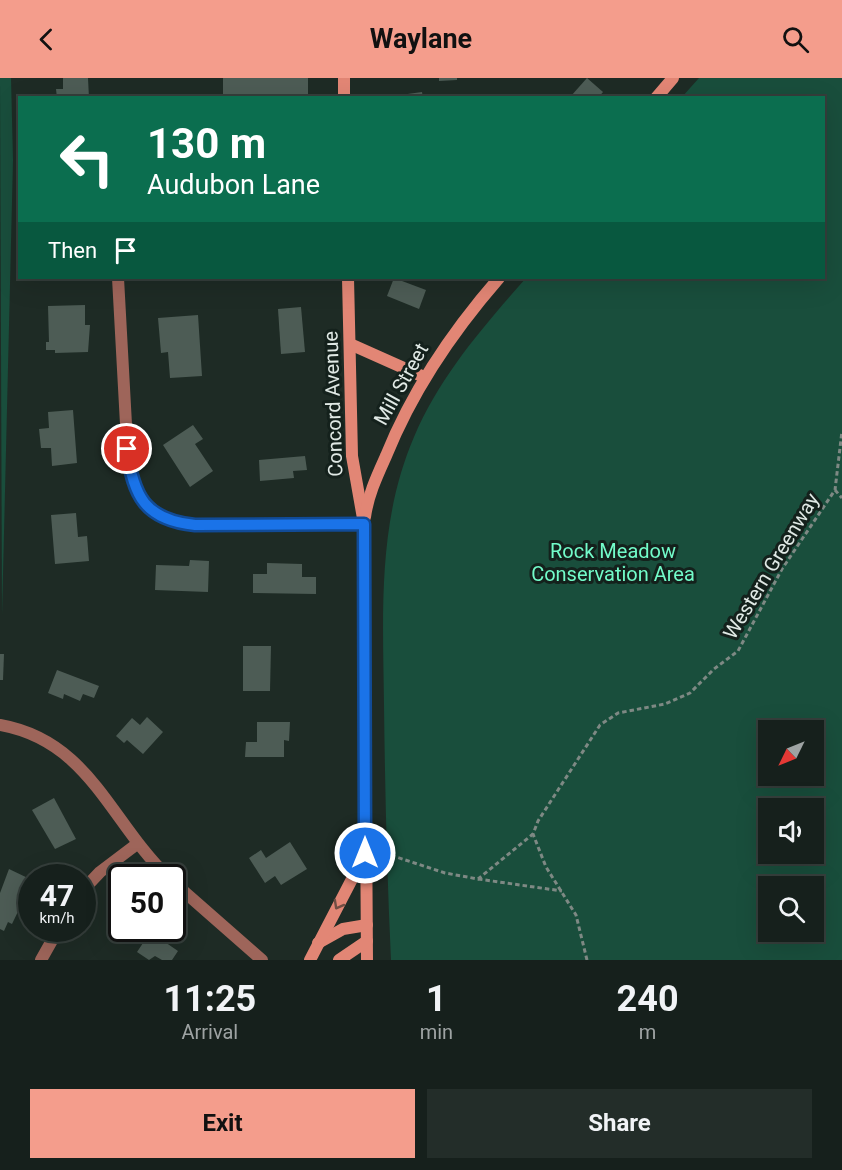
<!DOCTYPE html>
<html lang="en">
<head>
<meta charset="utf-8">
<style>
	body { margin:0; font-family:Roboto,sans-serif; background:#232d29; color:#f1f3f6; height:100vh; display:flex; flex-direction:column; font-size:22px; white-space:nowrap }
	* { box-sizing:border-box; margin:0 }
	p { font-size:20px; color:#9ea3a3 }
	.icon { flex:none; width:33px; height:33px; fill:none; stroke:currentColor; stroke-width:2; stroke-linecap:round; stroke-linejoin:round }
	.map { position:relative; height:882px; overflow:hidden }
	.sheet { display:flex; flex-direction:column; background:#16201c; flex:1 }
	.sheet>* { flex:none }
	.hud { position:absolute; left:18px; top:18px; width:807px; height:183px; border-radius:0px; box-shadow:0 6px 24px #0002,0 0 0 2px #353e3b; background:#0b6e4f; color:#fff; overflow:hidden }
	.needle { width:39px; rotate:227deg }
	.tools { position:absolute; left:758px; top:642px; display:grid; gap:12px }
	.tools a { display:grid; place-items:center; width:66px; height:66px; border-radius:0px; background:#16201c; box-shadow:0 6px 24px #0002,0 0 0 2px #353e3b; font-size:30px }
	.speed { position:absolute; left:18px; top:786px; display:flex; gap:12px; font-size:30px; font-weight:700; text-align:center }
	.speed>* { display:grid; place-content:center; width:78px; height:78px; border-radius:50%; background:#16201c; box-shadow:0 6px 24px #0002,0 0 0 2px #353e3b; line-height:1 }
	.speed small { font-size:15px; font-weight:400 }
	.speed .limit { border:3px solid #111; border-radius:9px; background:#fff; color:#111 }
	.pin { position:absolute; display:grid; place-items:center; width:51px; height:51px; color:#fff; margin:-26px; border:3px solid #fff; border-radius:50%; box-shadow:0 2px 6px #0007 }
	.me { position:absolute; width:66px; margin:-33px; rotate:0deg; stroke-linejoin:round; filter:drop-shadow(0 0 4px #0008) }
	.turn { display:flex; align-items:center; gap:21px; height:126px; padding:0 30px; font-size:27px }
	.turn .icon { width:78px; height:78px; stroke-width:2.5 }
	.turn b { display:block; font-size:42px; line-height:51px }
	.then { display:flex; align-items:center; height:57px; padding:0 30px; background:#0003; gap:12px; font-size:22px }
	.eta { display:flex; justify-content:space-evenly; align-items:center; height:102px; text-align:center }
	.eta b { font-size:36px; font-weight:700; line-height:42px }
	.primary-button { display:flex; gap:12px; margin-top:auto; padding:12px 30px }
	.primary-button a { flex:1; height:69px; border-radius:0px; background:#f49d8c; color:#111; font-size:24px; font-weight:700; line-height:69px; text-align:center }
	.primary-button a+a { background:#232d29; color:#f1f3f6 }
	header { display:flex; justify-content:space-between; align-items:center; height:78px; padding:0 30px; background:#f49d8c; color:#111; font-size:27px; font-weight:700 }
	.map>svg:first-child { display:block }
	.green { fill:#194e3c; fill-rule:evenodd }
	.building { fill:#4d5c55 }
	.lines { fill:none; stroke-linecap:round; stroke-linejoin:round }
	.path { stroke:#7e8984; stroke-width:3; stroke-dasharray:4.5 3; stroke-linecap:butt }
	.minor { stroke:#9e655a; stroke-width:12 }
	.secondary { stroke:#e28675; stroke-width:12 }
	.oneway { stroke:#714e44 }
	.route-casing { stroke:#114b97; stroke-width:15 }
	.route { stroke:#1a73e8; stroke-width:10 }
	.labels { text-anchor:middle; stroke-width:6; stroke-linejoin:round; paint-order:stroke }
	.street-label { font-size:20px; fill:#e0e9e5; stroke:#14211c }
	.park-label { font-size:20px; fill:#72fbc9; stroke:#14211c }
</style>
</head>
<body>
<header><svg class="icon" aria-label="back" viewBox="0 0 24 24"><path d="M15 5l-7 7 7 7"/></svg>Waylane<svg class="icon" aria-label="search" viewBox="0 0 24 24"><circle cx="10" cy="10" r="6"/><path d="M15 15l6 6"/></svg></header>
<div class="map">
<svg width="842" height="882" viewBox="0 0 842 882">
	<rect width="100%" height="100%" fill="#1e2b25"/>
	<g class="green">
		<polygon points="0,0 11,0 13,82 2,538"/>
		<path d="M699 0H842V882H391C387 797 385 712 384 627 383 536 377 445 414 359 440 298 483 249 526 200H824V20L682 19ZM768 652H813V698H768ZM768 730H813V776H768ZM768 808H813V854H768Z"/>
	</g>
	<g class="building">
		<polygon points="63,0 88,0 89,20 57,20 56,11 63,11"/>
		<polygon points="223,0 308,0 308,19 223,18"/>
		<polygon points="439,0 457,0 457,2 439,3"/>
		<polygon points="587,0 603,14 598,20 573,20 571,18"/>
		<polygon points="422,14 423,20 393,20 393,18"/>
		<polygon points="394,200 426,212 419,231 387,218"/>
		<polygon points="85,227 85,247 90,247 88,274 55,275 55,272 46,272 46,264 49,264 48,228"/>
		<polygon points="301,229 305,274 281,276 278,231"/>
		<polygon points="198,237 202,298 170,300 168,274 161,275 158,240"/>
		<polygon points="73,332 77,385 52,388 51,370 41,370 39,351 49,350 48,334"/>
		<polygon points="193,347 203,361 195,366 213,393 190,409 163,367"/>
		<polygon points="305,378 307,392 293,393 294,400 260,403 259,382"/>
		<polygon points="76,435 78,459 87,458 89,483 55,486 51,437"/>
		<polygon points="190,482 209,483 208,514 155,512 156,487 189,488"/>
		<polygon points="267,485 302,486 302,499 316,499 316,516 253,515 253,496 267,496"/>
		<polygon points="243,568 271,568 270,613 243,613"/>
		<polygon points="0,576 4,576 3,602 0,602"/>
		<polygon points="57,592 99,608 94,620 83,616 80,623 64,616 63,621 48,615"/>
		<polygon points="147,639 163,654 143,676 127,662 124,665 116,658 132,640 140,647"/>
		<polygon points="257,644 290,644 289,663 284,662 284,679 245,679 246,664 257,664"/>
		<polygon points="54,720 76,761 55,771 32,732"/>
		<polygon points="290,764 307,791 281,807 275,798 265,805 249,780 261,772 266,780"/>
		<polygon points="9,791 32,802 32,814 28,820 25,819 12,846 8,844 4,853 0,851 0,815"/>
		<polygon points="122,850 158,850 163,854 159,860 178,873 172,882 162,882 155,878 149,882 137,874 143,865"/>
	</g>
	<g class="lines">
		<g class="path">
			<polyline points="835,412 842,420"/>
			<polyline points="384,775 445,795 478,801 533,756"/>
			<polyline points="478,801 562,813"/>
			<polyline points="587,882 576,837 546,789 533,756 538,743 600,647 618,635 665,626 690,615 714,591 738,573 782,491 835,412 842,353"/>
		</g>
		<g class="minor">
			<path d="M118 200 128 383C135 425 153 443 196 447L364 446"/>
			<path d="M0 647C90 663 110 744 169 800"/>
			<polyline points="172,803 262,882"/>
			<polyline points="82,813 100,794 137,766"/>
			<polyline points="41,882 59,850"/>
		</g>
		<g class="secondary">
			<polyline points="344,20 344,0"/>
			<polyline points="656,20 673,0"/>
			<polyline points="348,200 352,378 364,446 367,882"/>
			<polyline points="350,266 424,299"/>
			<path d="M365 439C368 417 377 398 386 378 413 311 452 254 499 200"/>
			<polyline points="318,865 343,851 367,847"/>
			<polyline points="310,882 365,776"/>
			<polyline points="339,882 367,863"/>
		</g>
	</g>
	<defs><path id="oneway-chevron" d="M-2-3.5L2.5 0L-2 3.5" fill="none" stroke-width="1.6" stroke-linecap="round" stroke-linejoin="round" transform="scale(1.5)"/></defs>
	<use class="oneway" href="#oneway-chevron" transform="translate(338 827) rotate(119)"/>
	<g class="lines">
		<defs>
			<path id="route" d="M127 371C133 418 145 442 195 447L364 446 365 775"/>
		</defs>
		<use href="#route" class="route-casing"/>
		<use href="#route" class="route"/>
	</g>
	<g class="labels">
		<g class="street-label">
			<text transform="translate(401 306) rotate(-61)" y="7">Mill Street</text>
			<text transform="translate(333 326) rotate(-92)" y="7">Concord Avenue</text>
			<text transform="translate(771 488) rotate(-59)" y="7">Western Greenway</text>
		</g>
		<g class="park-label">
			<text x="613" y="480">Rock Meadow<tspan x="613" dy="23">Conservation Area</tspan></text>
		</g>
	</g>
</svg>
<div class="tools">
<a><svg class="needle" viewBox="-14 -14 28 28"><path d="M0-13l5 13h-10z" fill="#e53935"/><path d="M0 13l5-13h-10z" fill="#9ea3a3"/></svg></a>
<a><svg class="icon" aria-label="sound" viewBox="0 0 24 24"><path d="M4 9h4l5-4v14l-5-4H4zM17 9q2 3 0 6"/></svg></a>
<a><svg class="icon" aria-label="search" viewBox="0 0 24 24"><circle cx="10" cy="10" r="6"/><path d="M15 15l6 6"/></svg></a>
</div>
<div class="speed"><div>47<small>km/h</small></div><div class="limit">50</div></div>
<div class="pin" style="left:127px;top:371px;background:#d93025"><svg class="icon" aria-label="arrive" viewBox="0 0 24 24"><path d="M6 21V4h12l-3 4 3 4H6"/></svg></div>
<svg class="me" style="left:365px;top:775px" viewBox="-20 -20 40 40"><circle r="17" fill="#1a73e8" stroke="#fff" stroke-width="3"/><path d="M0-11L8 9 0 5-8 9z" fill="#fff"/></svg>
<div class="hud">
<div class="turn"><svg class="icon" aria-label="left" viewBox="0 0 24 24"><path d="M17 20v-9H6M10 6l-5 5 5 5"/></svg><div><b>130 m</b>Audubon Lane</div></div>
<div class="then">Then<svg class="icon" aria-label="arrive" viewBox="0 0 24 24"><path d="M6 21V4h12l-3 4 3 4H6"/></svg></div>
</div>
</div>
<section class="sheet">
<div class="eta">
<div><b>11:25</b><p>Arrival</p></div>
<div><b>1</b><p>min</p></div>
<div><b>240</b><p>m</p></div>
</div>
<div class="primary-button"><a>Exit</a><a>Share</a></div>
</section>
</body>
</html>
